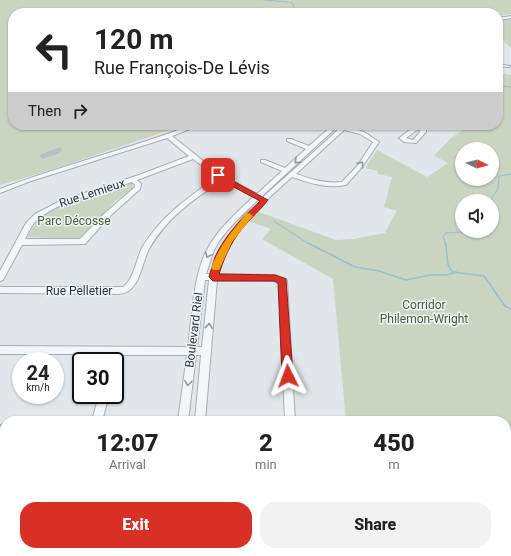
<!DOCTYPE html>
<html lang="en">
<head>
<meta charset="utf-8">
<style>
	body { margin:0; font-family:Roboto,sans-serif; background:#f2f2f2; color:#222; height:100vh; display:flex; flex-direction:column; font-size:15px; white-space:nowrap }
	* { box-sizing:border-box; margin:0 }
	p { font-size:13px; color:#767676 }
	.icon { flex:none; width:22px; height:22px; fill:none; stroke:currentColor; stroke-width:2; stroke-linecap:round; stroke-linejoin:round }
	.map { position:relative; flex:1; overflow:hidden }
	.sheet { position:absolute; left:0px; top:416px; width:511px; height:140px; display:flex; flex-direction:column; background:#fff; border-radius:16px 16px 0 0; box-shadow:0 1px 3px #0004 }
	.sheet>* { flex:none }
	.banner { position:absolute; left:8px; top:8px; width:495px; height:122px; border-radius:16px; box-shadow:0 1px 3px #0004; background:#fff; color:#222; overflow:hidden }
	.needle { width:26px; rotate:96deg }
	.fabs { position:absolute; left:455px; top:142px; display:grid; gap:8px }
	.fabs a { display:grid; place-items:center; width:44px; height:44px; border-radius:50%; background:#fff; box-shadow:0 1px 3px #0004; font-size:20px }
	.speed { position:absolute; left:12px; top:352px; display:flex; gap:8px; font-size:20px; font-weight:700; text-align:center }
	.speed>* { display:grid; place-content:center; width:52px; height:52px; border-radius:50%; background:#fff; box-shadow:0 1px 3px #0004; line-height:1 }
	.speed small { font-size:10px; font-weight:400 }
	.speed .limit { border:2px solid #111; border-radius:6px; background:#fff; color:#111 }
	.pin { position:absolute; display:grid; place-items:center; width:34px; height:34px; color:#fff; margin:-17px; border-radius:8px; box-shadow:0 2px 6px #0006 }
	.me { position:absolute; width:44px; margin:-22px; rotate:357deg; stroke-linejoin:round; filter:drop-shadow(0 0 3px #0008) }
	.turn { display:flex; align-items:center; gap:14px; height:84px; padding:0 20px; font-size:18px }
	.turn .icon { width:52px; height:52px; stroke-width:2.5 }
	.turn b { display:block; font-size:28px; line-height:34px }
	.then { display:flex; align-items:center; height:38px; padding:0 20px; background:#0003; gap:8px; font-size:15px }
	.eta { display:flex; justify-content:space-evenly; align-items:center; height:68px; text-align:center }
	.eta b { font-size:24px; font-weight:800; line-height:28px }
	.primary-button { display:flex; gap:8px; margin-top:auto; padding:8px 20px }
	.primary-button a { flex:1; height:46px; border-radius:16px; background:#d93025; color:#fff; font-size:16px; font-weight:800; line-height:46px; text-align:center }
	.primary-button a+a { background:#f2f2f2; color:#222 }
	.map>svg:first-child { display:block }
	.green { fill:#c9d5c0; fill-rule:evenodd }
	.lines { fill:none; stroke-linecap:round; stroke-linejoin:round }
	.stream-far2 { stroke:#97bdce; stroke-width:1 }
	.stream-far1 { stroke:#97bdce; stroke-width:1.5 }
	.stream { stroke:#97bdce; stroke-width:2 }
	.building { fill:#b6c0c8 }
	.minor-casing { stroke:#a5aeb5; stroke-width:2 }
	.minor { fill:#f3f6f8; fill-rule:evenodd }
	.oneway { stroke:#8d969e }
	.route { fill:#d93025; stroke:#8d1f18 }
	.slow { fill:#f59e0b }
	.labels { text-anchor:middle; stroke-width:3; stroke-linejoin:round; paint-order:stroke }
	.street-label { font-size:12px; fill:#273743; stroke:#f0f4f7 }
	.park-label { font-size:12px; fill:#446033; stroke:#f0f4f7 }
</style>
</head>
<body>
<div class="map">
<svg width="511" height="556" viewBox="0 0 511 556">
	<rect width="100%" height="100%" fill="#e0e6ea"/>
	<g class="green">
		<polygon points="0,0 511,0 511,14 498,16 498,13 13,13 13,125 185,125 48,171 0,185"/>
		<polygon points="511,17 511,48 498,36 498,19"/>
		<path d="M498 73 511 75V556H359L358 551H506V421H346L333 279 262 239 271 229 248 221 259 212 336 240 354 239 385 233 393 217 397 211 384 207 392 177 378 174V171L365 168 377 150 427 177 448 163 434 156 451 138 471 125H498ZM462 149H492V179H462ZM462 201H492V231H462Z"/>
		<polygon points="129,183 133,183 133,188 114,202 84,236 77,239 28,237 28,236 37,221 52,209"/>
	</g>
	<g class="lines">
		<g class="stream-far2">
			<polyline points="264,0 288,2"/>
			<polyline points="290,2 293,4 295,13"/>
			<polyline points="498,86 511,87"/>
			<polyline points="492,207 492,197 498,189 499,176 511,174"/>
			<polyline points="274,221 309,244"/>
			<polyline points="446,244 443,237 445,233 479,231"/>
		</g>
		<g class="stream-far1">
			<polyline points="308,243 355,267 379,271 406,280 430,275 447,275 456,272"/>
			<path d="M445 243C449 253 444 265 453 272L484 276 505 306 511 309"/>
		</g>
		<polyline class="stream" points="384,551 385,556"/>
	</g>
	<polygon class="building" points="60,147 63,151 59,152 60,153 42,159 39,155"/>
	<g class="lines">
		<defs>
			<g id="minor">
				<polygon points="511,16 511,18 498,20 498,18"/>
				<polygon points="498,64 510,66 508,67 498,66"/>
				<path d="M192 125H200L172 136 217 172 257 194 282 171 261 162V160H265L285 168 306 149 287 141V139H291L309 146 333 125H339L262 196 263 197 326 141 343 125H349L347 127 364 132 379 142 362 167 346 185C327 189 310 183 292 177 267 199 240 223 225 254 222 260 220 268 218 274L275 275 286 279 287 281 295 421H285L279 283 274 281 217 280 205 421H195L201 355H196L188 421H178L187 355H119L118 361 115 364V361H108L110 354H0V346L188 347C192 317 193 274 208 248 219 228 237 212 253 197L223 180C195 198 166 218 149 249 141 264 140 293 119 294L0 293V287H123C135 278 136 258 143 246 162 216 189 196 218 177L193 159 137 180 141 184 140 189 109 217 85 244 22 245 3 280 0 281V271L26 223 35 214 60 201 139 175 189 156 167 138 28 182 0 193V189C63 165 129 149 192 125ZM344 130 360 134 373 142 358 165 342 182C325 184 311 179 296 174ZM132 182 135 185V187L105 213 80 239H25C28 234 30 228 34 223 54 201 104 192 132 182ZM258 200H259C235 224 222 243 210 274H206C209 266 211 258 214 250 224 231 243 214 258 200ZM205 280H209L202 347H197Z"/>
				<path d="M420 125H426V132L416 143 404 142 399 138 414 127 420 126ZM417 130H420V132L413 140 406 138Z"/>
				<polygon points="99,395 109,395 102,421 92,421"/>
				<polygon points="5,424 5,455 4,458 0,459 0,428 1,425"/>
				<polygon points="57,551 69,551 68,556 56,556"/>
				<rect x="162" y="551" width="12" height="5"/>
				<rect x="181" y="551" width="12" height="5"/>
				<polygon points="290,551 302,551 303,556 291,556"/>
			</g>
		</defs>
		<use href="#minor" class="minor-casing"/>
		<use href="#minor" class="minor"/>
	</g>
	<defs><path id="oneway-chevron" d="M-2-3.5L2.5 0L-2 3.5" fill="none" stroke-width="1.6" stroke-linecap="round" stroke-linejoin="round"/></defs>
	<g class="oneway">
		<use href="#oneway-chevron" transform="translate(297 161) rotate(138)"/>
		<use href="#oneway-chevron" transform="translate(361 164) rotate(-53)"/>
		<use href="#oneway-chevron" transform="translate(208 255) rotate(114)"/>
		<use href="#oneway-chevron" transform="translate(209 326) rotate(-84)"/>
		<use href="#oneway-chevron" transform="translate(188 383) rotate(97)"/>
	</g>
	<path class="route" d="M218 173 268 200C262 208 254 215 247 223 233 238 225 255 219 274L275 275 286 279 293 376 292 379 288 380 284 379 282 376 278 283 274 281H213L209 277C211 271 213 263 215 257 225 235 243 217 260 201L215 177 214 175Z"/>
	<path class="slow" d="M249 213 253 216 232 242 219 270H213L211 268C219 247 232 231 246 214Z"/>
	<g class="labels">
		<g class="street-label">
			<text transform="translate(92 193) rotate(-18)" y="4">Rue Lemieux</text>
			<text x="79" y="295">Rue Pelletier</text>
			<text transform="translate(194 330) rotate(-83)" y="4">Boulevard Riel</text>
		</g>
		<g class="park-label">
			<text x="74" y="225">Parc Décosse</text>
			<text x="424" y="309">Corridor<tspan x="424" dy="14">Philemon-Wright</tspan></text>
		</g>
	</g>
</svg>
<div class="fabs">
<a><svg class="needle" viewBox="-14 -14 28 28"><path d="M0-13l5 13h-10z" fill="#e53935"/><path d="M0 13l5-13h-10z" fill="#767676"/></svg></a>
<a><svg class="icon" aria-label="sound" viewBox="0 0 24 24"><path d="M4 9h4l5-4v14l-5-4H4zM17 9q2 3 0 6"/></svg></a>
</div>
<div class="speed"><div>24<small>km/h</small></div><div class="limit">30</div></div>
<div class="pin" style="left:218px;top:175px;background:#d93025"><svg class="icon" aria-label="arrive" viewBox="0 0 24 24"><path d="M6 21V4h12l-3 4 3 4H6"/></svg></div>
<svg class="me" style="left:288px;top:376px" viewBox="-20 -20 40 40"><path d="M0-17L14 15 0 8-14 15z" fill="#d93025" stroke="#fff" stroke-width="4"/></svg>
<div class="banner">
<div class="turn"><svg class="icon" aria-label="left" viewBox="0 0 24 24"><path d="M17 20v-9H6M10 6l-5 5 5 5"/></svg><div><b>120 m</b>Rue François-De Lévis</div></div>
<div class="then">Then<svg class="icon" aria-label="right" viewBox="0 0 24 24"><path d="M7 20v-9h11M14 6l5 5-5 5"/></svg></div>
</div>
<section class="sheet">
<div class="eta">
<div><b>12:07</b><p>Arrival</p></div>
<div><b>2</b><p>min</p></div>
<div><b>450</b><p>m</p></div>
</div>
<div class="primary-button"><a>Exit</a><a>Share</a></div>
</section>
</div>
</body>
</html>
